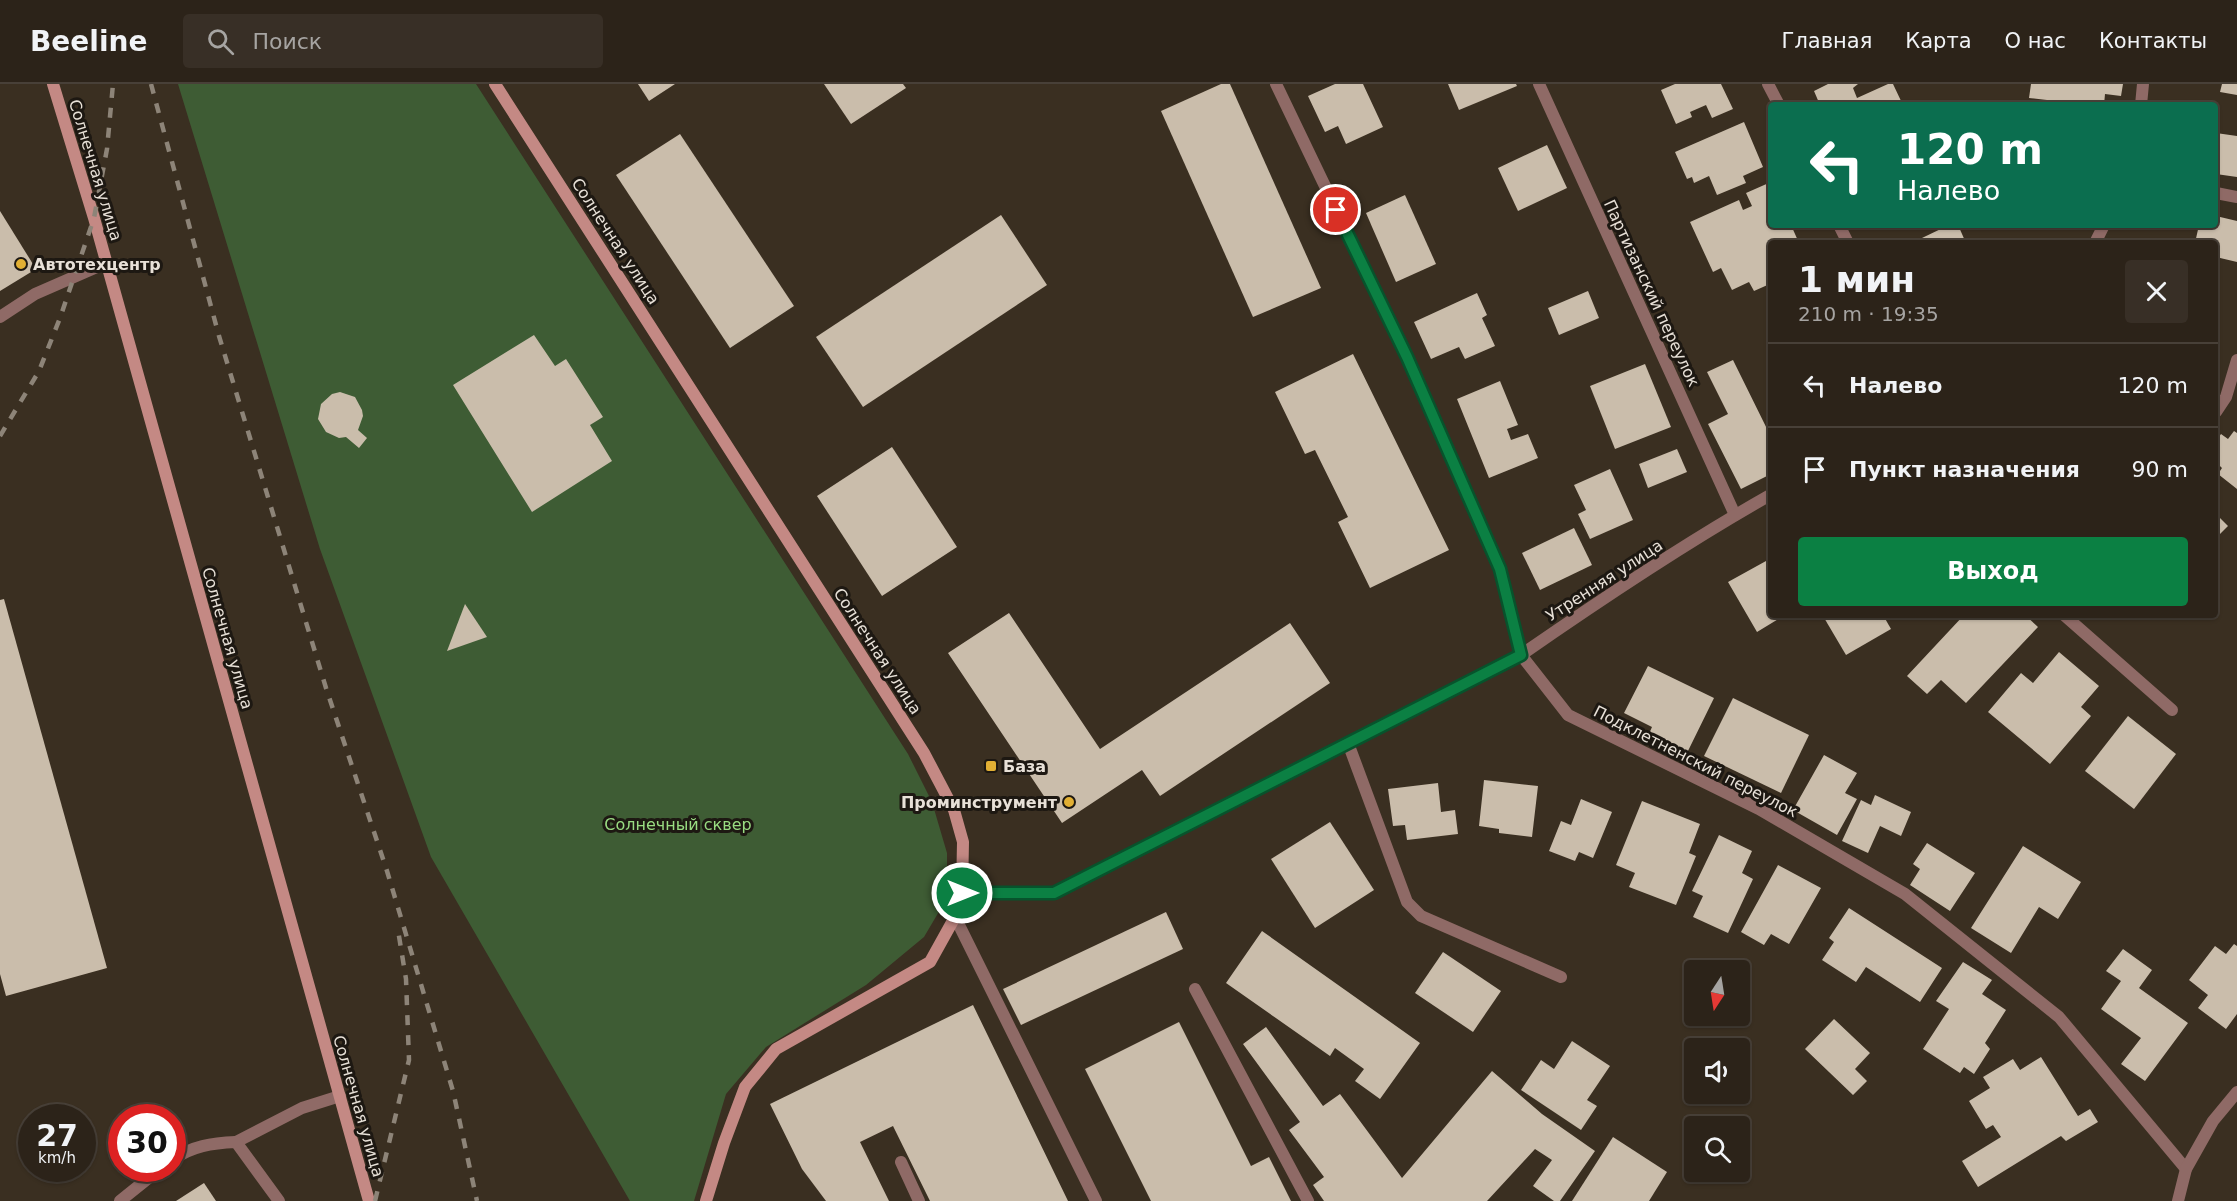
<!DOCTYPE html>
<html lang="ru">
<head>
<meta charset="utf-8">
<style>
	body { margin:0; font-family:"DejaVu Sans",sans-serif; background:#382f26; color:#f1f3f6; height:100vh; display:flex; flex-direction:column; font-size:22px; white-space:nowrap }
	* { box-sizing:border-box; margin:0 }
	p { font-size:20px; color:#a6a4a2 }
	.icon { flex:none; width:33px; height:33px; fill:none; stroke:currentColor; stroke-width:2; stroke-linecap:round; stroke-linejoin:round }
	.map { position:relative; flex:1; overflow:hidden }
	.sheet { position:absolute; left:1768px; top:156px; width:450px; height:378px; display:flex; flex-direction:column; background:#2c2319; border-radius:6px; box-shadow:0 2px 4px #0004,0 0 0 2px #484038 }
	.sheet>* { flex:none }
	.hud { position:absolute; left:1768px; top:18px; width:450px; height:126px; border-radius:6px; box-shadow:0 2px 4px #0004,0 0 0 2px #484038; background:#0b6e4f; color:#fff; overflow:hidden }
	.needle { width:39px; rotate:192deg }
	.controls { position:absolute; left:1684px; top:876px; display:grid; gap:12px }
	.controls a { display:grid; place-items:center; width:66px; height:66px; border-radius:6px; background:#2c2319; box-shadow:0 2px 4px #0004,0 0 0 2px #484038; font-size:30px }
	.speed { position:absolute; left:18px; top:1020px; display:flex; gap:12px; font-size:30px; font-weight:700; text-align:center }
	.speed>* { display:grid; place-content:center; width:78px; height:78px; border-radius:50%; background:#2c2319; box-shadow:0 2px 4px #0004,0 0 0 2px #484038; line-height:1 }
	.speed small { font-size:15px; font-weight:400 }
	.speed .limit { border:9px solid #d22; background:#fff; color:#111 }
	.pin { position:absolute; display:grid; place-items:center; width:51px; height:51px; color:#fff; margin:-26px; border:3px solid #fff; border-radius:50%; box-shadow:0 2px 6px #0007 }
	.me { position:absolute; width:66px; margin:-33px; rotate:90deg; stroke-linejoin:round; filter:drop-shadow(0 0 4px #0008) }
	.turn { display:flex; align-items:center; gap:21px; height:126px; padding:0 30px; font-size:27px }
	.turn .icon { width:78px; height:78px; stroke-width:2.5 }
	.turn b { display:block; font-size:42px; line-height:51px }
	.round { display:grid; place-items:center; flex:none; width:63px; height:63px; border-radius:6px; background:#382f26 }
	.overview { display:flex; align-items:center; justify-content:space-between; height:102px; padding:0 30px }
	h1 { font-size:36px; font-weight:700; line-height:45px }
	.cta { display:flex; gap:12px; margin-top:auto; padding:12px 30px }
	.cta a { flex:1; height:69px; border-radius:6px; background:#0b8043; color:#fff; font-size:24px; font-weight:700; line-height:69px; text-align:center }
	ul { padding:0; list-style:none }
	li { display:flex; align-items:center; gap:18px; height:84px; padding:0 30px; border-top:2px solid #484038 }
	li div { flex:1 }
	li b { display:block; font-size:22px }
	li em { font-style:normal }
	header { display:flex; align-items:center; gap:36px; box-sizing:border-box; height:84px; padding:0 30px; background:#2c2319; border-bottom:2px solid #484038 }
	header strong { font-size:28px }
	nav { display:flex; gap:33px; margin-inline-start:auto; font-size:21px }
	.search { width:420px; height:54px; background:#382f26; display:flex; align-items:center; gap:15px; box-sizing:border-box; padding:0 21px; border-radius:6px; color:#a6a4a2; font-size:22px }
	.map>svg:first-child { display:block }
	.green { fill:#3e5c34 }
	.building { fill:#cabdab }
	.lines { fill:none; stroke-linecap:round; stroke-linejoin:round }
	.lane { stroke:#8f6a66; stroke-width:12 }
	.street { stroke:#8f6a66; stroke-width:12 }
	.secondary { stroke:#c48984; stroke-width:12 }
	.rail { stroke:#8d8478; stroke-width:4.5; stroke-dasharray:10 10; stroke-linecap:butt }
	.route-casing { stroke:#07532c; stroke-width:15 }
	.route { stroke:#0b8043; stroke-width:10 }
	.poi-dot { fill:#e1af34; stroke:#1d1812; stroke-width:2 }
	.labels { text-anchor:middle; stroke-width:6; stroke-linejoin:round; paint-order:stroke }
	.street-label { font-size:16px; fill:#e8e1d8; stroke:#1d1812 }
	.poi-label { font-size:16px; font-weight:bold; fill:#e8e1d8; stroke:#1d1812; text-anchor:start }
	.park-label { font-size:16px; fill:#99dc82; stroke:#1d1812 }
</style>
</head>
<body>
<header>
<strong>Beeline</strong>
<div class="search"><svg class="icon" aria-label="search" viewBox="0 0 24 24"><circle cx="10" cy="10" r="6"/><path d="M15 15l6 6"/></svg>Поиск</div>
<nav><a>Главная</a><a>Карта</a><a>О нас</a><a>Контакты</a></nav>
</header>
<div class="map">
<svg width="2237" height="1117" viewBox="0 0 2237 1117">
	<rect width="100%" height="100%" fill="#3a2f21"/>
	<polygon class="green" points="178,0 476,0 908,670 932,718 947,769 947,814 924,853 866,901 766,963 726,1010 694,1117 630,1117 431,773 320,465"/>
	<g class="building">
		<polygon points="638,0 675,0 649,17"/>
		<polygon points="824,0 903,0 906,4 851,40"/>
		<polygon points="1221,0 1230,0 1321,204 1253,233 1161,27"/>
		<polygon points="1335,0 1363,0 1383,43 1346,60 1338,42 1325,48 1308,12"/>
		<polygon points="1448,0 1516,0 1517,2 1459,26"/>
		<polygon points="1675,0 1721,0 1733,25 1712,34 1706,21 1690,28 1692,33 1676,40 1661,6"/>
		<polygon points="1828,0 1858,0 1853,4 1857,14 1888,0 1893,0 1902,19 1897,21 1820,21 1814,7"/>
		<polygon points="2031,0 2123,0 2121,12 2105,10 2104,21 2064,21 2064,18 2029,14"/>
		<polygon points="2222,0 2237,0 2237,11 2220,8"/>
		<polygon points="1744,38 1763,83 1743,92 1746,99 1717,111 1709,92 1694,99 1692,93 1687,95 1675,68"/>
		<polygon points="2216,49 2237,52 2237,93 2216,90"/>
		<polygon points="680,50 794,222 730,264 616,91"/>
		<polygon points="1547,61 1567,104 1518,127 1498,84"/>
		<polygon points="1771,98 1772,141 1791,141 1799,159 1772,159 1772,199 1754,207 1749,198 1732,206 1721,184 1713,188 1690,138 1739,116 1743,126 1752,122 1746,109"/>
		<polygon points="1405,111 1436,180 1396,198 1366,129"/>
		<polygon points="0,127 36,185 0,207"/>
		<polygon points="1001,131 1047,201 863,323 816,253"/>
		<polygon points="2216,132 2237,137 2237,178 2216,173 2216,159 2195,159 2199,141 2216,141"/>
		<polygon points="1949,141 1958,141 1966,159 1924,159 1922,154"/>
		<polygon points="1588,207 1599,234 1559,251 1548,224"/>
		<polygon points="1477,209 1487,231 1482,234 1495,262 1465,275 1459,263 1431,275 1414,238"/>
		<polygon points="534,251 555,282 566,275 603,333 590,341 612,377 532,428 453,301"/>
		<polygon points="1353,270 1449,466 1370,504 1338,438 1348,433 1315,366 1305,370 1275,308"/>
		<polygon points="1733,276 1772,355 1772,397 1769,391 1741,405 1708,340 1728,330 1707,288"/>
		<polygon points="1645,280 1671,343 1615,365 1590,302"/>
		<polygon points="1500,297 1518,341 1507,345 1511,356 1528,350 1538,374 1489,394 1457,315"/>
		<polygon points="340,308 355,313 362,326 363,332 358,346 367,354 359,364 346,353 339,354 326,348 318,335 321,320 332,310"/>
		<polygon points="2234,347 2237,349 2237,405 2218,390 2222,384 2216,378 2216,357 2221,350 2228,355"/>
		<polygon points="892,363 957,463 882,512 817,412"/>
		<polygon points="1677,365 1687,388 1648,404 1639,380"/>
		<polygon points="1610,385 1633,436 1590,455 1578,430 1586,426 1574,401"/>
		<polygon points="2216,430 2228,442 2216,454"/>
		<polygon points="1574,444 1592,481 1540,506 1522,469"/>
		<polygon points="1766,477 1772,486 1772,531 1785,531 1757,548 1728,498"/>
		<polygon points="4,515 107,884 6,912 0,890 0,516"/>
		<polygon points="465,520 487,553 447,567"/>
		<polygon points="1009,529 1100,665 1290,539 1330,599 1160,712 1142,686 1062,739 948,569"/>
		<polygon points="1825,531 1883,531 1891,545 1846,571 1823,532"/>
		<polygon points="1964,531 2025,531 2038,543 1966,619 1941,596 1927,610 1907,592"/>
		<polygon points="2059,568 2099,602 2081,623 2091,632 2050,680 1988,628 2021,589 2033,599"/>
		<polygon points="1648,582 1714,614 1686,671 1648,652 1652,643 1624,629"/>
		<polygon points="1733,614 1809,651 1781,709 1704,672"/>
		<polygon points="2128,632 2176,670 2134,725 2085,687"/>
		<polygon points="1824,671 1857,689 1845,709 1857,715 1837,751 1793,726"/>
		<polygon points="1484,696 1538,702 1532,753 1499,749 1499,745 1479,742"/>
		<polygon points="1438,699 1441,728 1455,726 1458,750 1407,756 1405,741 1393,742 1388,705"/>
		<polygon points="1875,711 1911,728 1901,752 1880,742 1868,769 1842,757 1861,716 1871,721"/>
		<polygon points="1581,715 1612,728 1593,774 1579,768 1575,777 1549,767 1561,737 1571,741"/>
		<polygon points="1642,717 1700,740 1689,769 1696,772 1676,821 1629,803 1635,789 1616,781"/>
		<polygon points="1330,738 1374,806 1315,844 1271,775"/>
		<polygon points="1719,751 1752,767 1742,789 1753,795 1728,849 1693,833 1703,812 1692,807"/>
		<polygon points="1927,759 1975,789 1950,827 1910,801 1920,785 1913,780"/>
		<polygon points="2023,762 2081,798 2058,835 2039,823 2011,869 1971,844"/>
		<polygon points="1778,781 1821,804 1789,860 1771,850 1764,861 1741,848"/>
		<polygon points="1849,824 1942,884 1920,918 1866,883 1856,898 1822,876 1834,858 1829,854"/>
		<polygon points="1166,828 1183,865 1021,941 1003,905"/>
		<polygon points="1262,847 1420,959 1380,1015 1355,997 1364,985 1335,964 1330,972 1226,899"/>
		<polygon points="2234,860 2237,862 2237,930 2226,945 2198,924 2208,911 2189,896 2215,862 2226,870"/>
		<polygon points="2123,865 2152,886 2139,904 2188,939 2145,997 2121,980 2141,954 2101,925 2121,897 2106,887"/>
		<polygon points="1443,868 1501,907 1473,948 1415,909"/>
		<polygon points="1963,878 1992,896 1982,910 2006,926 1985,959 1990,965 1974,990 1964,983 1960,989 1923,965 1949,925 1936,917"/>
		<polygon points="973,921 1068,1117 930,1117 893,1042 860,1058 889,1117 826,1117 802,1085 770,1020"/>
		<polygon points="1834,935 1870,969 1855,985 1867,997 1853,1011 1805,965"/>
		<polygon points="1179,938 1251,1082 1269,1073 1291,1117 1151,1117 1085,985"/>
		<polygon points="1266,943 1323,1022 1340,1010 1402,1094 1492,987 1542,1030 1595,1067 1560,1117 1554,1117 1533,1102 1552,1076 1535,1065 1487,1117 1324,1117 1313,1101 1324,1093 1289,1046 1300,1038 1243,960"/>
		<polygon points="1572,957 1610,982 1587,1016 1597,1022 1581,1046 1521,1006 1541,976 1554,985"/>
		<polygon points="2041,973 2078,1032 2090,1025 2098,1038 2066,1057 2061,1052 1978,1103 1962,1077 2001,1053 1993,1041 1986,1045 1969,1017 1990,1004 1983,993 2013,975 2020,986"/>
		<polygon points="1613,1053 1667,1088 1649,1117 1572,1117"/>
		<polygon points="204,1099 216,1117 176,1117"/>
	</g>
	<g class="lines">
		<g class="lane">
			<polyline points="0,233 35,210 106,179"/>
			<polyline points="1348,659 1407,818 1421,832 1561,893"/>
			<polyline points="955,833 1096,1117"/>
			<polyline points="1195,905 1308,1117"/>
			<polyline points="236,1058 302,1024 340,1012"/>
			<path d="M172 1076C192 1062 212 1059 236 1058L279 1117"/>
			<polyline points="901,1078 919,1117"/>
			<polyline points="120,1117 161,1084"/>
		</g>
		<g class="street">
			<polyline points="1276,0 1407,273 1500,485 1521,571 1568,631 1759,725 1905,810 2059,933 2186,1085"/>
			<polyline points="1539,0 1735,431"/>
			<polyline points="1768,0 1779,21"/>
			<polyline points="2141,21 2143,0"/>
			<polyline points="2216,109 2237,113"/>
			<polyline points="1839,141 1848,159"/>
			<polyline points="2095,159 2104,141"/>
			<polyline points="2216,328 2226,313 2237,276"/>
			<polyline points="2064,531 2172,626"/>
			<path d="M962 809H1054L1521 571C1603 514 1685 459 1772 410"/>
			<polyline points="2178,1117 2186,1085 2213,1037 2237,1008"/>
		</g>
		<g class="secondary">
			<polyline points="53,0 94,134 369,1117"/>
			<polyline points="495,0 924,669 954,726 963,758 962,809 955,833 930,878 776,965 745,1003 724,1059 706,1117"/>
		</g>
		<g class="rail">
			<polyline points="151,0 219,252 326,604 387,787 453,1007 477,1117"/>
			<polyline points="0,352 39,287 60,234 94,134 107,65 113,0"/>
			<polyline points="375,1117 409,976 406,895 398,846"/>
		</g>
	</g>
	<g class="lines">
		<defs>
			<polyline id="route" points="962,809 1054,809 1521,571 1500,485 1407,273 1336,126"/>
		</defs>
		<use href="#route" class="route-casing"/>
		<use href="#route" class="route"/>
	</g>
	<g class="poi-dot">
		<circle cx="21" cy="180" r="6"/>
		<rect x="985" y="676" width="12" height="12" rx="3"/>
		<circle cx="1069" cy="718" r="6"/>
	</g>
	<g class="labels">
		<g class="street-label">
			<text transform="translate(96 86) rotate(73)" y="6">Солнечная улица</text>
			<text transform="translate(616 157) rotate(57)" y="6">Солнечная улица</text>
			<text transform="translate(1652 209) rotate(65)" y="6">Партизанский переулок</text>
			<text transform="translate(1604 496) rotate(-33)" y="6">Утренняя улица</text>
			<text transform="translate(228 554) rotate(74)" y="6">Солнечная улица</text>
			<text transform="translate(878 567) rotate(57)" y="6">Солнечная улица</text>
			<text transform="translate(1696 677) rotate(27)" y="6">Подклетненский переулок</text>
			<text transform="translate(359 1022) rotate(74)" y="6">Солнечная улица</text>
		</g>
		<g class="poi-label">
			<text x="33" y="186">Автотехцентр</text>
			<text x="1003" y="688">База</text>
			<text x="1057" y="724" text-anchor="end">Проминструмент</text>
		</g>
		<g class="park-label">
			<text x="678" y="746">Солнечный сквер</text>
		</g>
	</g>
</svg>
<div class="controls">
<a><svg class="needle" viewBox="-14 -14 28 28"><path d="M0-13l5 13h-10z" fill="#e53935"/><path d="M0 13l5-13h-10z" fill="#a6a4a2"/></svg></a>
<a><svg class="icon" aria-label="sound" viewBox="0 0 24 24"><path d="M4 9h4l5-4v14l-5-4H4zM17 9q2 3 0 6"/></svg></a>
<a><svg class="icon" aria-label="search" viewBox="0 0 24 24"><circle cx="10" cy="10" r="6"/><path d="M15 15l6 6"/></svg></a>
</div>
<div class="speed"><div>27<small>km/h</small></div><div class="limit">30</div></div>
<div class="pin" style="left:1336px;top:126px;background:#d93025"><svg class="icon" aria-label="arrive" viewBox="0 0 24 24"><path d="M6 21V4h12l-3 4 3 4H6"/></svg></div>
<svg class="me" style="left:962px;top:809px" viewBox="-20 -20 40 40"><circle r="17" fill="#0b8043" stroke="#fff" stroke-width="3"/><path d="M0-11L8 9 0 5-8 9z" fill="#fff"/></svg>
<div class="hud">
<div class="turn"><svg class="icon" aria-label="left" viewBox="0 0 24 24"><path d="M17 20v-9H6M10 6l-5 5 5 5"/></svg><div><b>120 m</b>Налево</div></div>
</div>
<section class="sheet">
<div class="overview"><div><h1>1 мин</h1><p>210 m · 19:35</p></div><a class="round"><svg class="icon" aria-label="close" viewBox="0 0 24 24"><path d="M6 6l12 12M18 6L6 18"/></svg></a></div>
<ul>
<li><svg class="icon" aria-label="left" viewBox="0 0 24 24"><path d="M17 20v-9H6M10 6l-5 5 5 5"/></svg><div><b>Налево</b></div><em>120 m</em></li>
<li><svg class="icon" aria-label="arrive" viewBox="0 0 24 24"><path d="M6 21V4h12l-3 4 3 4H6"/></svg><div><b>Пункт назначения</b></div><em>90 m</em></li>
</ul>
<div class="cta"><a>Выход</a></div>
</section>
</div>
</body>
</html>
